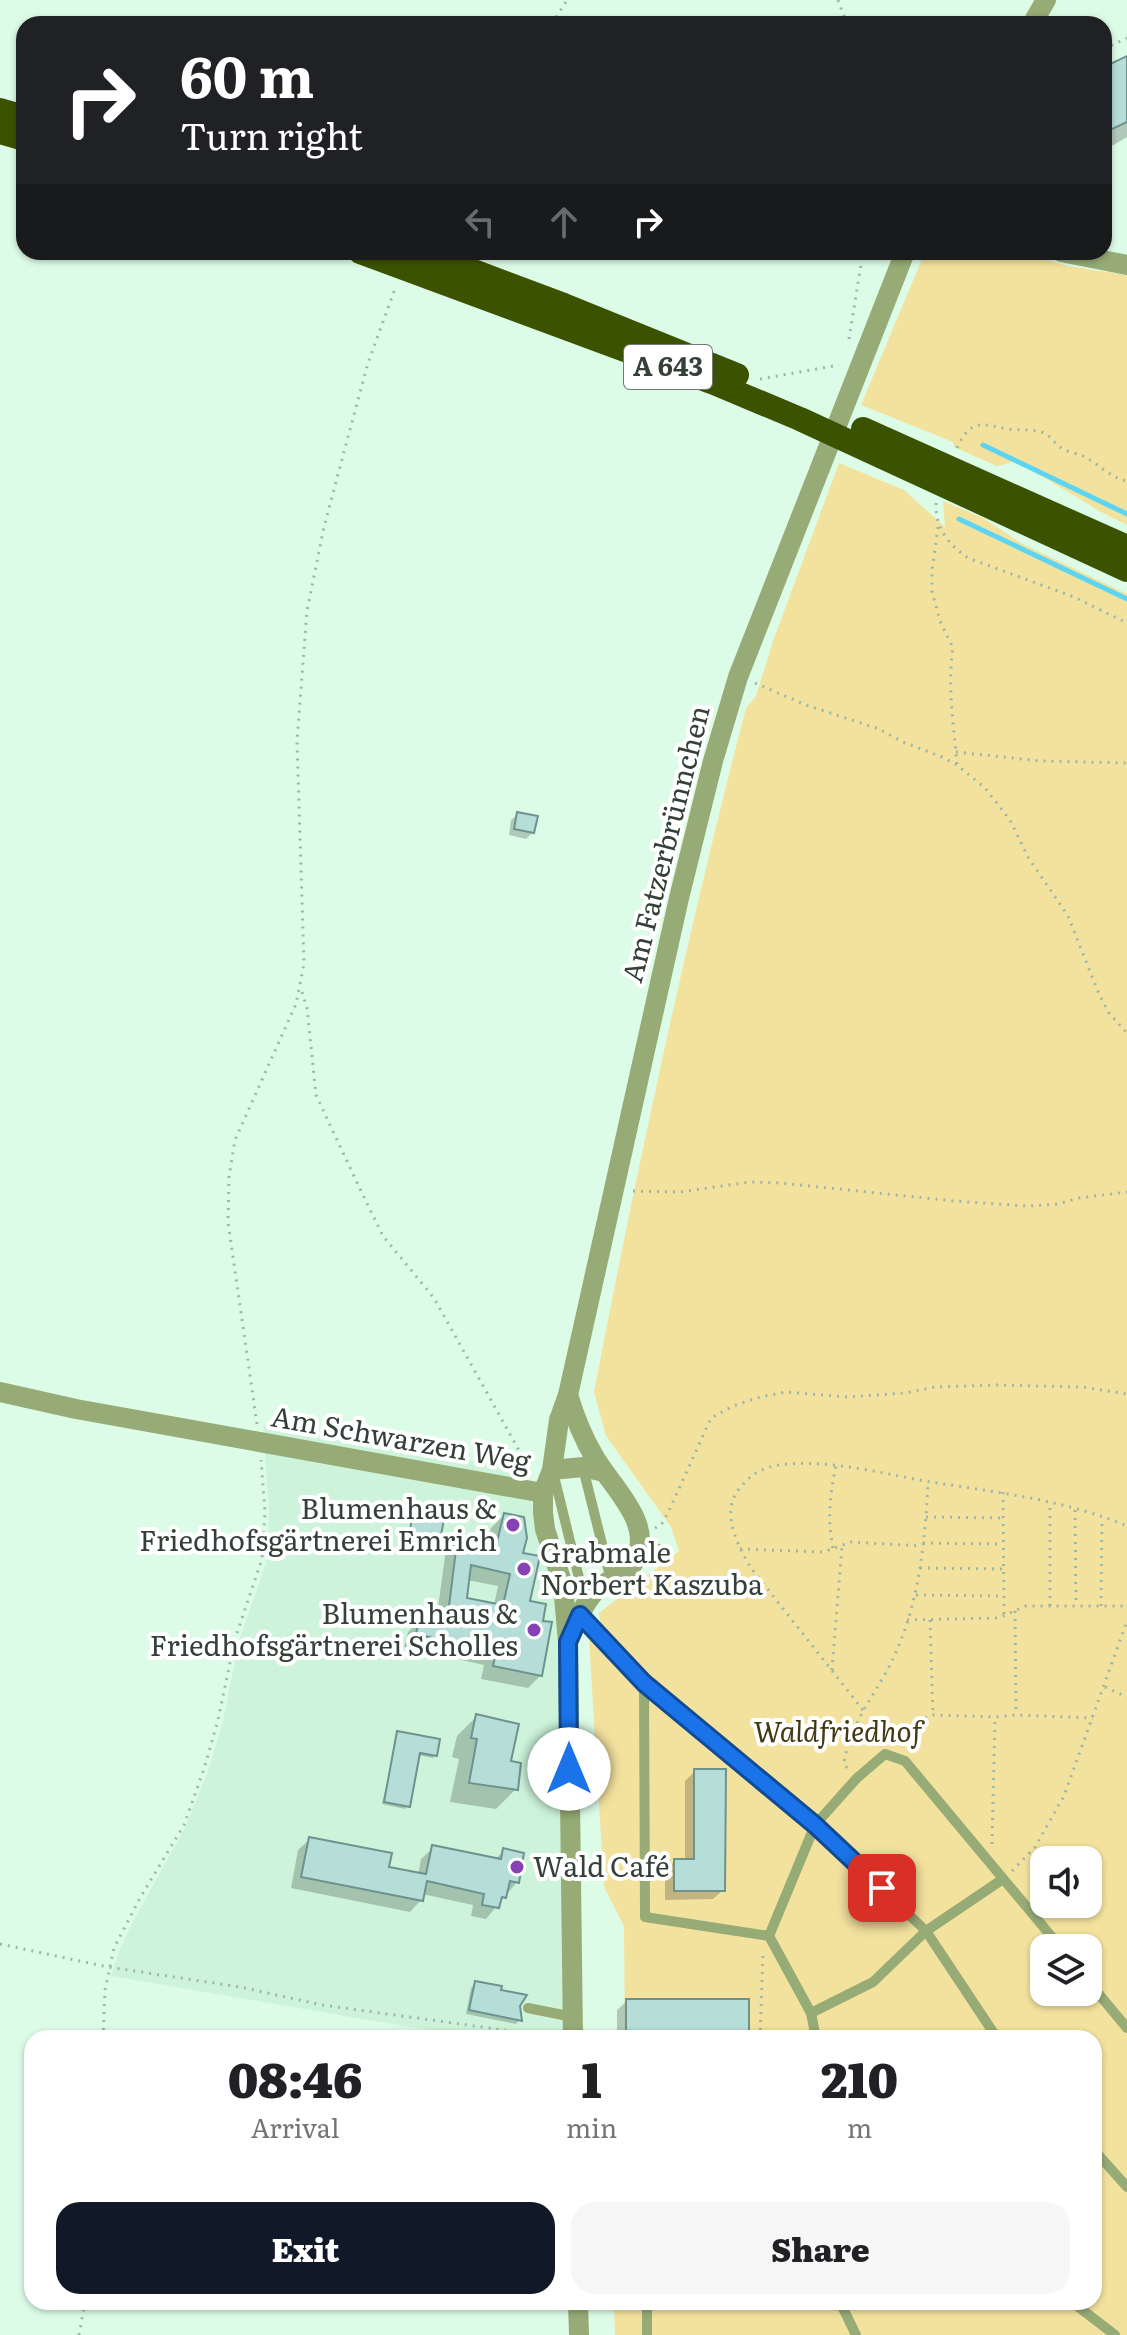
<!DOCTYPE html>
<html lang="en">
<head>
<meta charset="utf-8">
<style>
	body { margin:0; font-family:Literata,serif; background:#f6f6f6; color:#202124; height:100vh; display:flex; flex-direction:column; font-size:30px; white-space:nowrap }
	* { box-sizing:border-box; margin:0 }
	p { font-size:26px; color:#757577 }
	.icon { flex:none; width:44px; height:44px; fill:none; stroke:currentColor; stroke-width:2; stroke-linecap:round; stroke-linejoin:round }
	.map { position:relative; flex:1; overflow:hidden }
	.side { position:absolute; left:24px; top:2030px; width:1078px; height:280px; display:flex; flex-direction:column; background:#fff; border-radius:24px; box-shadow:0 2px 6px #0004 }
	.side>* { flex:none }
	.top-card { position:absolute; left:16px; top:16px; width:1096px; height:244px; border-radius:24px; box-shadow:0 2px 6px #0004; background:#202124; color:#fff; overflow:hidden }
	.buttons { position:absolute; left:1030px; top:1846px; display:grid; gap:16px }
	.buttons a { display:grid; place-items:center; width:72px; height:72px; border-radius:16px; background:#fff; box-shadow:0 2px 6px #0004; font-size:40px }
	.pin { position:absolute; display:grid; place-items:center; width:68px; height:68px; color:#fff; margin:-34px; border-radius:16px; box-shadow:0 4px 12px #0006 }
	.me { position:absolute; width:88px; margin:-44px; rotate:0deg; stroke-linejoin:round; filter:drop-shadow(0 0 6px #0008) }
	.turn { display:flex; align-items:center; gap:28px; height:168px; padding:0 32px; font-size:36px }
	.turn .icon { width:104px; height:104px; stroke-width:2.5 }
	.turn b { display:block; font-size:56px; line-height:68px }
	.lanes { display:flex; align-items:center; height:76px; padding:0 32px; background:#0003; justify-content:center; gap:40px; direction:ltr }
	.lanes .off { opacity:.35 }
	.eta { display:flex; justify-content:space-evenly; align-items:center; height:136px; text-align:center }
	.eta b { font-size:48px; font-weight:800; line-height:56px }
	.cta { display:flex; gap:16px; margin-top:auto; padding:16px 32px }
	.cta a { flex:1; height:92px; border-radius:24px; background:#111827; color:#fff; font-size:32px; font-weight:800; line-height:92px; text-align:center }
	.cta a+a { background:#f6f6f6; color:#202124 }
	.map>svg:first-child { display:block }
	.built { fill:#cdf4da }
	.green { fill:#f3e29e; fill-rule:evenodd }
	.shadow { fill:#0003; fill-rule:evenodd }
	.lines { fill:none; stroke-linecap:round; stroke-linejoin:round }
	.stream { stroke:#5cd5f4; stroke-width:5 }
	.building { fill:#b6ded9; stroke:#6e938f; stroke-width:2; fill-rule:evenodd }
	.path { stroke:#9eb6a6; stroke-width:3; stroke-dasharray:2 6; stroke-linecap:butt }
	.lane { stroke:#96ab75; stroke-width:10 }
	.street { stroke:#96ab75; stroke-width:20 }
	.highway { stroke:#3b5200; stroke-width:24 }
	.route-casing { stroke:#114b97; stroke-width:20 }
	.route { stroke:#1a73e8; stroke-width:14 }
	.poi-dot { fill:#8641b4; stroke:#fff; stroke-width:3 }
	.labels { text-anchor:middle; stroke-width:8; stroke-linejoin:round; paint-order:stroke }
	.shield { fill:#fff; stroke:#717974; stroke-width:2 }
	.shield-label { font-size:26px; font-weight:bold; fill:#344038 }
	.street-label { font-size:28px; fill:#344038; stroke:#fff }
	.poi-label { font-size:28px; fill:#344038; stroke:#fff; text-anchor:end }
	.park-label { font-size:28px; font-style:italic; fill:#433912; stroke:#fff }
</style>
</head>
<body>
<div class="map">
<svg width="1127" height="2335" viewBox="0 0 1127 2335">
	<rect width="100%" height="100%" fill="#ddfce7"/>
	<polygon class="built" points="263,1425 493,1464 518,1455 549,1565 558,1613 566,2038 474,2038 111,1976 119,1951 132,1923 186,1826 208,1771 223,1721 239,1641 267,1560 269,1512"/>
	<g class="green">
		<polygon points="925,252 1019,252 1068,266 1127,275 1127,525 1101,512 1017,461 997,466 954,447 953,442 861,405"/>
		<path d="M839 463 904 490 945 527 943 501 983 518 1021 543 1127 594V2335H615L614 2302H1094V2038H625L624 1926 604 1887 589 1639 601 1626 599 1613 679 1551 671 1527 606 1436 594 1392C638 1163 687 935 746 708L756 696 773 641ZM1044 1860H1088V1904H1044ZM1044 1948H1088V1992H1044Z"/>
	</g>
	<g class="shadow">
		<polygon points="1127,58 1127,137 1105,150 1109,159 1104,164 1104,69"/>
		<polygon points="518,814 533,832 526,839 509,835 511,820"/>
		<path d="M504 1515 521 1554 527 1603 541 1622V1675L528 1688 481 1679 484 1665 404 1647 408 1632 421 1619 436 1622 446 1549 459 1536 488 1542 491 1528ZM467 1580 498 1586 494 1605 465 1600Z"/>
		<polygon points="413,1516 438,1540 436,1542 407,1537"/>
		<polygon points="476,1717 516,1789 496,1809 450,1802 459,1759 452,1757 457,1736"/>
		<polygon points="398,1734 435,1755 433,1758 418,1755 405,1809 382,1804"/>
		<polygon points="695,1771 723,1890 713,1899 665,1900 665,1870 675,1861 685,1861 685,1781"/>
		<polygon points="310,1839 386,1868 418,1875 421,1859 433,1848 495,1859 504,1851 517,1882 486,1919 471,1916 473,1905 422,1894 421,1900 410,1912 291,1888 298,1850"/>
		<polygon points="476,1983 498,1991 518,2005 520,2020 516,2024 466,2014 471,1988"/>
		<polygon points="627,2001 747,2001 747,2038 617,2038 617,2010"/>
	</g>
	<g class="lines">
		<g class="stream">
			<polyline points="983,445 1127,514"/>
			<polyline points="959,519 1127,599"/>
		</g>
	</g>
	<g class="building">
		<polygon points="1127,56 1127,122 1104,133 1104,67"/>
		<polygon points="517,812 538,816 534,833 514,829"/>
		<polygon points="413,1513 444,1519 440,1541 409,1535"/>
		<path d="M504 1513 524 1517 527 1538 523 1553 540 1556 530 1601 546 1604 543 1621 552 1622 542 1676 493 1666 496 1652 416 1634 420 1616 447 1622 458 1534 497 1542ZM471 1565 510 1574 503 1605 467 1598Z"/>
		<polygon points="476,1714 519,1724 511,1761 521,1763 518,1790 469,1783 477,1739 471,1738"/>
		<polygon points="397,1731 440,1739 437,1756 420,1753 410,1807 384,1802"/>
		<polygon points="694,1769 726,1769 725,1891 674,1891 674,1859 694,1859"/>
		<polygon points="309,1837 392,1853 389,1867 426,1874 432,1845 501,1859 503,1848 524,1853 519,1883 510,1881 506,1898 502,1897 499,1908 482,1905 484,1894 427,1881 423,1901 301,1877"/>
		<polygon points="475,1981 502,1986 501,1990 527,1995 520,2006 522,2021 469,2010"/>
		<polygon points="626,1999 749,1999 749,2038 626,2036"/>
	</g>
	<g class="lines">
		<g class="path">
			<polyline points="838,0 847,24"/>
			<polyline points="552,24 567,0"/>
			<polyline points="1104,49 1127,38"/>
			<polyline points="849,339 863,252"/>
			<polyline points="760,379 839,365"/>
			<path d="M957 448C971 418 981 424 1008 429 1020 431 1035 428 1046 434 1051 437 1055 444 1060 447 1066 452 1076 453 1083 456 1099 464 1109 477 1127 481"/>
			<path d="M936 503C935 528 948 544 968 558L1074 597 1127 623"/>
			<path d="M938 527 932 571V591L940 621 953 648C947 686 954 726 957 765"/>
			<polyline points="755,683 806,705 879,729 903,742 942,757 957,765 985,788 1010,820 1028,857 1068,916 1099,994 1109,1013 1127,1033"/>
			<polyline points="956,752 1041,761 1127,763"/>
			<polyline points="302,992 307,1008 316,1095 361,1191 383,1236 434,1298 531,1472"/>
			<polyline points="633,1191 680,1192 750,1182 781,1183 954,1201 1028,1206 1058,1204 1079,1198 1127,1192"/>
			<polyline points="257,1424 228,1222 229,1177 235,1140 296,1004 304,964 297,741 307,611 324,527 352,422 368,363 396,286"/>
			<polyline points="1003,1492 1004,1616"/>
			<polyline points="1075,1510 1076,1606"/>
			<polyline points="926,1517 1002,1518"/>
			<polyline points="655,1528 661,1525 668,1513 711,1418 733,1406 760,1397 786,1392 847,1397 905,1393 935,1387 998,1385 1082,1387 1127,1394"/>
			<polyline points="923,1543 1003,1544"/>
			<path d="M833 1548C827 1521 830 1493 836 1466"/>
			<polyline points="740,1549 823,1552 851,1542 922,1546"/>
			<polyline points="920,1568 1003,1569"/>
			<polyline points="916,1595 1004,1596"/>
			<polyline points="1050,1606 1050,1502"/>
			<polyline points="1101,1606 1102,1518"/>
			<polyline points="1015,1611 1016,1715"/>
			<polyline points="907,1620 998,1618 1026,1606 1127,1606"/>
			<polyline points="930,1620 933,1715"/>
			<polyline points="832,1670 842,1546"/>
			<polyline points="1105,1687 1127,1697"/>
			<path d="M863 1710 751 1568C738 1546 720 1513 739 1489 743 1485 747 1479 752 1476 784 1448 885 1474 925 1481 993 1492 1063 1499 1127 1526"/>
			<polyline points="895,1743 916,1721 933,1715 995,1717 1016,1715 1093,1718"/>
			<path d="M847 1768 844 1764C849 1726 874 1696 891 1663 919 1606 925 1544 928 1482"/>
			<polyline points="992,1844 995,1717"/>
			<polyline points="1012,1871 1035,1847 1064,1796 1127,1621"/>
			<polyline points="0,1944 108,1967 240,1987 322,2005 555,2037"/>
			<polyline points="103,2038 105,1990 114,1948 140,1898 184,1825 204,1769 218,1720 235,1639 262,1559 265,1512 261,1460"/>
			<polyline points="760,2038 763,1954"/>
			<polyline points="79,2335 85,2302"/>
		</g>
		<g class="lane">
			<polyline points="583,1468 611,1580"/>
			<polyline points="554,1476 580,1582"/>
			<polyline points="640,1541 665,1552"/>
			<polyline points="577,1613 644,1683 645,1917 769,1936 811,2013 816,2038"/>
			<polyline points="644,1683 815,1825 926,1931 997,2038"/>
			<polyline points="769,1936 815,1825 857,1778 885,1754 905,1761 1061,1948"/>
			<polyline points="1088,1981 1127,2028"/>
			<polyline points="528,2008 573,2017"/>
			<polyline points="811,2013 873,1982 926,1931 1003,1879"/>
			<polyline points="1094,2150 1127,2187"/>
			<polyline points="647,2302 647,2335"/>
			<polyline points="840,2302 856,2335"/>
			<polyline points="1072,2302 1115,2335"/>
		</g>
		<g class="street">
			<polyline points="1032,24 1046,0"/>
			<polyline points="1061,252 1127,265"/>
			<polyline points="0,1392 76,1409 543,1493"/>
			<path d="M568 1395C575 1418 583 1438 595 1458 612 1487 656 1525 634 1562 625 1578 611 1577 600 1587 585 1599 576 1623 569 1640"/>
			<polyline points="552,1470 583,1467 604,1472"/>
			<polyline points="573,2038 568,1642 563,1585 545,1529 543,1513 543,1493 552,1470 559,1420 568,1395 679,898 713,761 738,677 905,252"/>
			<polyline points="578,2302 579,2335"/>
		</g>
		<g class="highway">
			<polyline points="0,110 24,117"/>
			<polyline points="0,132 24,139"/>
			<polyline points="360,252 714,383 800,419 1127,570"/>
			<polyline points="423,252 564,305 737,375"/>
			<polyline points="863,429 1127,547"/>
		</g>
	</g>
	<g class="lines">
		<defs>
			<polyline id="route" points="569,1769 568,1642 580,1615 644,1683 815,1825 882,1888"/>
		</defs>
		<use href="#route" class="route-casing"/>
		<use href="#route" class="route"/>
	</g>
	<g class="poi-dot">
		<circle cx="513" cy="1525" r="8"/>
		<circle cx="524" cy="1569" r="8"/>
		<circle cx="534" cy="1630" r="8"/>
		<circle cx="517" cy="1867" r="8"/>
	</g>
	<g class="labels">
		<rect class="shield" x="624" y="345" width="88" height="44" rx="6"/>
		<g class="shield-label">
			<text x="668" y="376">A 643</text>
		</g>
		<g class="street-label">
			<text transform="translate(666 844) rotate(-76)" y="10">Am Fatzerbrünnchen</text>
			<text transform="translate(401 1439) rotate(10)" y="10">Am Schwarzen Weg</text>
		</g>
		<g class="poi-label">
			<text x="497" y="1519">Blumenhaus &amp;<tspan x="497" dy="32">Friedhofsgärtnerei Emrich</tspan></text>
			<text x="540" y="1563" text-anchor="start">Grabmale<tspan x="540" dy="32">Norbert Kaszuba</tspan></text>
			<text x="518" y="1624">Blumenhaus &amp;<tspan x="518" dy="32">Friedhofsgärtnerei Scholles</tspan></text>
			<text x="533" y="1877" text-anchor="start">Wald Café</text>
		</g>
		<g class="park-label">
			<text x="838" y="1742">Waldfriedhof</text>
		</g>
	</g>
</svg>
<div class="buttons">
<a><svg class="icon" aria-label="sound" viewBox="0 0 24 24"><path d="M4 9h4l5-4v14l-5-4H4zM17 9q2 3 0 6"/></svg></a>
<a><svg class="icon" aria-label="layers" viewBox="0 0 24 24"><path d="M12 4l9 5-9 5-9-5zM3 14l9 5 9-5"/></svg></a>
</div>
<div class="pin" style="left:882px;top:1888px;background:#d93025"><svg class="icon" aria-label="arrive" viewBox="0 0 24 24"><path d="M6 21V4h12l-3 4 3 4H6"/></svg></div>
<svg class="me" style="left:569px;top:1769px" viewBox="-20 -20 40 40"><circle r="19" fill="#fff"/><path d="M0-13L10 11 0 6-10 11z" fill="#1a73e8"/></svg>
<div class="top-card">
<div class="turn"><svg class="icon" aria-label="right" viewBox="0 0 24 24"><path d="M7 20v-9h11M14 6l5 5-5 5"/></svg><div><b>60 m</b>Turn right</div></div>
<div class="lanes"><svg class="icon off" aria-label="left" viewBox="0 0 24 24"><path d="M17 20v-9H6M10 6l-5 5 5 5"/></svg><svg class="icon off" aria-label="ahead" viewBox="0 0 24 24"><path d="M12 20V5M6 11l6-6 6 6"/></svg><svg class="icon" aria-label="right" viewBox="0 0 24 24"><path d="M7 20v-9h11M14 6l5 5-5 5"/></svg></div>
</div>
<section class="side">
<div class="eta">
<div><b>08:46</b><p>Arrival</p></div>
<div><b>1</b><p>min</p></div>
<div><b>210</b><p>m</p></div>
</div>
<div class="cta"><a>Exit</a><a>Share</a></div>
</section>
</div>
</body>
</html>
